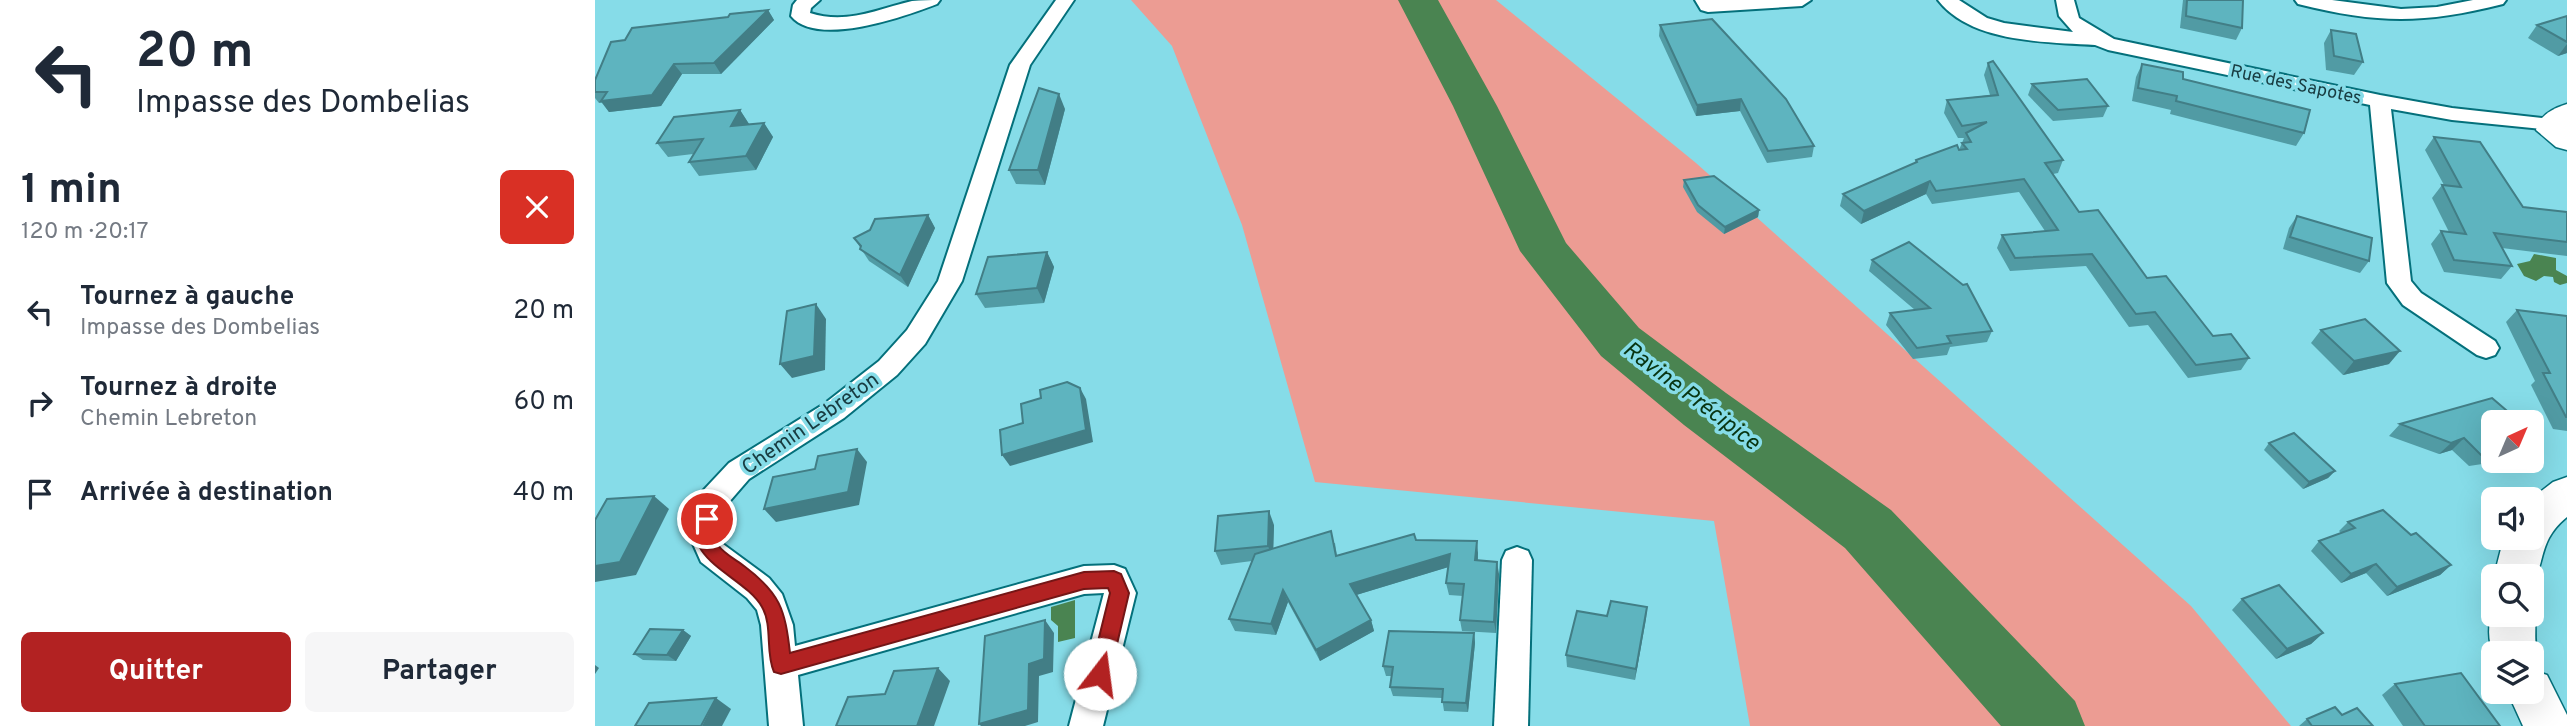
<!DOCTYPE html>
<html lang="fr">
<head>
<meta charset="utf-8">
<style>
	body { margin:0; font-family:Overpass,sans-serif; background:#f6f6f7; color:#1f2937; height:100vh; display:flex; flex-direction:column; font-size:26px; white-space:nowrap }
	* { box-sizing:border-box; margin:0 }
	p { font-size:23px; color:#747a83 }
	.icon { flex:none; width:38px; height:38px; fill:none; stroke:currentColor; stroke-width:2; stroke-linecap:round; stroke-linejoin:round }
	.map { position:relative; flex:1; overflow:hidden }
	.drawer { display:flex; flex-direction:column; background:#fff; width:595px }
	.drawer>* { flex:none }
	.hud { background:#fff; color:#1f2937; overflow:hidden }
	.needle { width:46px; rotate:44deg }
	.tools { position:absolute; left:1886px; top:410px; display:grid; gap:14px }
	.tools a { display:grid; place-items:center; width:63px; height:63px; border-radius:10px; background:#fff; box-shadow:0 7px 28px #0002; font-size:35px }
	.pin { position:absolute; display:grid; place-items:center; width:60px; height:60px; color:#fff; margin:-30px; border:4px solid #fff; border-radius:50%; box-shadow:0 2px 7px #0007 }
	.me { position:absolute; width:77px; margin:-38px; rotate:15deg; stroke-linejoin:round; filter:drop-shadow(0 0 5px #0008) }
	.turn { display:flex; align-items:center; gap:24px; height:147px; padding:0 21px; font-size:32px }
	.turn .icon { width:91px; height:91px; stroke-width:2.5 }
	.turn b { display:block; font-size:49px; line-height:60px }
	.round { display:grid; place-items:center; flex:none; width:74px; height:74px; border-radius:10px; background:#f6f6f7 }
	.overview { display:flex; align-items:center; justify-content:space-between; height:119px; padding:0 21px }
	h1 { font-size:42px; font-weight:700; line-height:52px }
	.cta { display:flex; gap:14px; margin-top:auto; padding:14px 21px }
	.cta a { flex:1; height:80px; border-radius:10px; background:#b22222; color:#fff; font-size:28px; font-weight:700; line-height:80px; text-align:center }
	.cta a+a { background:#f6f6f7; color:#1f2937 }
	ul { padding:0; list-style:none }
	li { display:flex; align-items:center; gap:21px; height:91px; padding:0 21px }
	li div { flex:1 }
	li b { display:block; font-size:26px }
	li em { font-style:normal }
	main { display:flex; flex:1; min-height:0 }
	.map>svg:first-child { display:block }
	.green { fill:#ec9c93 }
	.water { fill:#4a8451 }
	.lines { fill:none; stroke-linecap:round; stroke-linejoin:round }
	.river { fill:#4a8451; fill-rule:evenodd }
	.street-casing { stroke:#04707b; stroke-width:4 }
	.secondary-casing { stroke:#04707b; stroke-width:3 }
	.street { fill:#fff; fill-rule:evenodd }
	.secondary { fill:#fff; fill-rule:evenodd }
	.wall { fill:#519ba4 }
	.shaded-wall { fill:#427e86 }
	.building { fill:#5eb4bf; stroke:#427e86; stroke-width:2 }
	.route { fill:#b22222; stroke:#741616; stroke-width:2 }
	.labels { text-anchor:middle; stroke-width:7; stroke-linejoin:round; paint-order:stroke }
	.far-street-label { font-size:18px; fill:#183c41; stroke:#86dce8 }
	.street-label { font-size:21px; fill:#183c41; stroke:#86dce8 }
	.water-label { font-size:23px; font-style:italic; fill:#083512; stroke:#86dce8 }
</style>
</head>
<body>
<main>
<section class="drawer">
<div class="hud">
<div class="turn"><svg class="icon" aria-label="left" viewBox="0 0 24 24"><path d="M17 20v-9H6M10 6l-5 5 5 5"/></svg><div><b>20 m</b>Impasse des Dombelias</div></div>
</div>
<div class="overview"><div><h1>1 min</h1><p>120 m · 20:17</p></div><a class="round" style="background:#d93025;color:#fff"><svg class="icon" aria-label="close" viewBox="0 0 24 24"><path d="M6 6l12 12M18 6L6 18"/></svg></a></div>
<ul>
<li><svg class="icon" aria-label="left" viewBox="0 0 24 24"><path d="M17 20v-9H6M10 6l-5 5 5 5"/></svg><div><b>Tournez à gauche</b><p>Impasse des Dombelias</p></div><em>20 m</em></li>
<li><svg class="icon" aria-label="right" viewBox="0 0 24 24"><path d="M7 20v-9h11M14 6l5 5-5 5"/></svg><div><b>Tournez à droite</b><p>Chemin Lebreton</p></div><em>60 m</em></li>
<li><svg class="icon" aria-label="arrive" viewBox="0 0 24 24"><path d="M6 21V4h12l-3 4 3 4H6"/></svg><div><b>Arrivée à destination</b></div><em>40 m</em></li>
</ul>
<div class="cta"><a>Quitter</a><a>Partager</a></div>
</section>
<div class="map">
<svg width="1972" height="726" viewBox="0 0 1972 726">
	<rect width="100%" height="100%" fill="#86dce8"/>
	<polygon class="green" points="536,0 901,0 1101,163 1596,606 1696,726 1155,726 1119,521 720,482 647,225 577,46"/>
	<g class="water">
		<polygon points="1939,254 1961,258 1961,270 1972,276 1972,283 1965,285 1959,282 1958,277 1949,276 1941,281 1929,276 1922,264 1935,261"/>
		<polygon points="480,600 480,638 463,642 463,626 456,620 456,607"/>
	</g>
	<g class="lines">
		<polygon class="river" points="803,0 843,0 902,106 971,243 1044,328 1131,393 1296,510 1480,701 1490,726 1406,726 1250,548 1089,425 1006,356 925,251 858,106"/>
		<defs>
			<g id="street">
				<path d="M225 0 216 8 215 13C252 25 282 9 317 1 326 0 336 0 345 0L342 4C311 16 222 48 196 16L198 5 202 0Z"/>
				<polygon points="461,0 479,0 435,65 367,281 330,344 302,375 249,418 154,479 128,509 124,535 128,544 174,578 187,594 198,625 200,646 489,566 519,565 530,569 541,593 508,726 474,726 509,593 489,594 203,675 208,726 174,726 166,625 162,610 152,598 106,562 94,535 99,504 104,495 134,463 229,404 284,361 312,330 343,281 415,65"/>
				<polygon points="1100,0 1216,0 1207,6 1113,12 1106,10"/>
				<path d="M1343 0H1364L1392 18 1409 23 1478 32 1464 16 1461 0H1479L1484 18 1519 39 1785 95 1857 108 1964 120 1968 124 1964 128 1957 130 1857 120 1796 109 1816 281 1826 293 1900 341 1904 348 1900 355 1891 358 1882 355 1808 305 1792 283 1775 105 1513 50 1500 45C1451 42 1376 43 1343 0Z"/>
				<path d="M1700 0H1737L1806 9 1842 7 1878 0H1911L1908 4C1829 24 1783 24 1703 4Z"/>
				<polygon points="922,547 933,551 937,560 933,726 899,726 907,560 911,551"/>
			</g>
			<g id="secondary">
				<path d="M1972 104V150L1961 147 1941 130C1944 115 1959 108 1972 104Z"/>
				<path d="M1972 477V517C1944 540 1951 558 1937 587V576H1899L1909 537H1937L1936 499 1958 482Z"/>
				<path d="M1899 608V614H1937V608C1944 622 1937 638 1943 653L1937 665V653H1899V656C1893 642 1892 622 1899 608Z"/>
				<polygon points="1937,670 1952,675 1972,715 1972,726 1928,726 1912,691 1937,691"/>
			</g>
		</defs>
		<use href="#street" class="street-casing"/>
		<use href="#secondary" class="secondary-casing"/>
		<use href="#street" class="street"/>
		<use href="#secondary" class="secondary"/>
	</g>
	<g class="wall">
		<polygon points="1588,0 1648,0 1647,28 1641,40 1585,28"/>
		<polygon points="173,10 179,20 126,74 87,74 66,106 14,112 7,103 4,103 0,98 0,80 30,40 133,17"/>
		<polygon points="1972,16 1972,53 1963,56 1933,38 1942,25"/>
		<polygon points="1065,25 1219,146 1217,157 1172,163 1145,111 1101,116 1064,36"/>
		<polygon points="1736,30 1768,62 1759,75 1731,70 1729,43"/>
		<polygon points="1393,63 1468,160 1463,173 1458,174 1484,212 1552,278 1618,336 1654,358 1646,370 1593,378 1553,325 1534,327 1491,266 1415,271 1402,248 1407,235 1450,231 1424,192 1337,204 1331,194 1266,224 1245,206 1248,194 1320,163 1321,160 1364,150 1369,138 1363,138 1349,113 1352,100 1395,95 1389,75"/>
		<polygon points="1547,64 1588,79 1709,133 1701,146 1575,114 1576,110 1537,101 1541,77"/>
		<polygon points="1437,84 1513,106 1508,117 1458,121 1433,95"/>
		<polygon points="470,109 450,185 421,184 414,170"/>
		<polygon points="145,110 154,124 169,123 178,137 161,170 104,176 94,162 98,154 73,157 62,143"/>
		<polygon points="1839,137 1928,207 1972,212 1972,256 1907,248 1917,266 1906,279 1849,272 1836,244 1846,231 1854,232 1837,198 1847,185 1849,185 1830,150"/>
		<polygon points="1089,180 1164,210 1163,217 1129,234 1102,212 1088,187"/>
		<polygon points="333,215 340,228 313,287 274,261 259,238 275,230"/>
		<polygon points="1702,216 1774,261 1765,273 1688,249 1694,228"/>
		<polygon points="452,252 459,267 449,303 390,308 381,294"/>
		<polygon points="1277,260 1397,331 1392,342 1355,347 1352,355 1318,359 1291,325 1295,313 1320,310 1274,271"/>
		<polygon points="1922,310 1972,316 1972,431 1958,429 1936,385 1940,381 1911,322"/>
		<polygon points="1726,330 1794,364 1748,375 1716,343"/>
		<polygon points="1899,422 1899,460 1902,460 1894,463 1874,466 1857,450 1844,454 1794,436 1805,424"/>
		<polygon points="1674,443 1740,471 1733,478 1708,489 1669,450"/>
		<polygon points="1753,522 1816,535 1856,565 1845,575 1792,596 1771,573 1746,583 1716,551 1724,541 1746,533 1744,531"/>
		<polygon points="679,525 678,549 740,543 742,556 821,540 883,553 883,560 904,574 901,633 867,631 865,620 868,596 854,595 851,583 853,567 761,595 776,620 779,631 725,661 693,602 681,635 640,631 634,619 657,561 626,565 620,551"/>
		<polygon points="1647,599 1728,633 1716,644 1681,659 1637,610"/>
		<polygon points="1052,607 1040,680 972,667 971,655 1012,616"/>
		<polygon points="88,630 96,636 81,661 48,660 39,654"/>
		<polygon points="879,633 880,643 873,712 849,711 847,698 798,696 795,687 797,676 791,676 788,666"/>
		<polygon points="1800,684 1905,726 1808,726 1787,695"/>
		<polygon points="1747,715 1778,726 1704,726 1712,719"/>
	</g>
	<g class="shaded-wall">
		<polygon points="173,10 179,20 126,74 119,63"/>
		<polygon points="1972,44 1972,53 1963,56"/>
		<polygon points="79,64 87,74 66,106 14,112 6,101"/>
		<polygon points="464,94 470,109 450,185 443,170"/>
		<polygon points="1146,99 1145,111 1101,116 1102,105"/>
		<polygon points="145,110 154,124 136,126"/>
		<polygon points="169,123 178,137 161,170 151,156"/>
		<polygon points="1335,181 1331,194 1266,224 1269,211"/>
		<polygon points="1164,210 1163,217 1129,234 1130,227"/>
		<polygon points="333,215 340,228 313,287 305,275"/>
		<polygon points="452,252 459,267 449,303 442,288"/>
		<polygon points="221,304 231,319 230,370 197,378 185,364"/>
		<polygon points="1805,351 1794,364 1748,375 1759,361"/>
		<polygon points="485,388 491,399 498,442 415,466 407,455"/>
		<polygon points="1869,438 1857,450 1844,454 1856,443"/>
		<polygon points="262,449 272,462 264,505 181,522 169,509"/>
		<polygon points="1740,471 1733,478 1708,489 1714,482"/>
		<polygon points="59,496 74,509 41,575 0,582 0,566"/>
		<polygon points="674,511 679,525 678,559 673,546"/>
		<polygon points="882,541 883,553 882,572 880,560"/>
		<polygon points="855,554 857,566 758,596 755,584"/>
		<polygon points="902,562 904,574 901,633 899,622"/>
		<polygon points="1781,564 1771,573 1746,583 1756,574"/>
		<polygon points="1856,565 1845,575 1792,596 1802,587"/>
		<polygon points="688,590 693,602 681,635 676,624"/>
		<polygon points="1052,607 1051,619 1040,680 1041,669"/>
		<polygon points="450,620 459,633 458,672 444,676 443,722 430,726 386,726 384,724 434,664"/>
		<polygon points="776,620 779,631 725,661 721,650"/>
		<polygon points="88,630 96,636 81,661 72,655"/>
		<polygon points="879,633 880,643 873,712 871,703"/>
		<polygon points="1728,633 1716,644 1681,659 1692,649"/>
		<polygon points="0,665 4,668 0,674"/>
		<polygon points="343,668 355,681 339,726 322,726"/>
		<polygon points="121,698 136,709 127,726 107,726"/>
	</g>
	<g class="building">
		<polygon points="1592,0 1648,0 1647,28 1591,16"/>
		<polygon points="173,10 119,63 79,64 57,95 6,101 12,92 0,92 0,80 16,42 30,40 37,28 133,17 135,14"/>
		<polygon points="1972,16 1972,42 1942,25"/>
		<polygon points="1117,19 1191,99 1219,146 1173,151 1146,99 1102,105 1065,25"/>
		<polygon points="1736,30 1761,34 1768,62 1739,56"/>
		<polygon points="1398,61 1468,160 1450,163 1484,212 1503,210 1552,278 1571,276 1618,336 1636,334 1654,358 1601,365 1560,312 1541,314 1497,254 1420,258 1407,235 1463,230 1429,179 1341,191 1335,181 1269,211 1248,194 1322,162 1321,160 1362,145 1364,150 1372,149 1367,143 1376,142 1371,133 1392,122 1367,126 1352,100 1403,95 1393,63"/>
		<polygon points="1547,64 1588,72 1588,79 1715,110 1709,133 1581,101 1582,96 1543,88"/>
		<polygon points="1492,79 1513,106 1463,110 1437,84"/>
		<polygon points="444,88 464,94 443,170 414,170"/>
		<polygon points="145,110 136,126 169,123 151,156 94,162 108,139 62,143 79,117"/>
		<polygon points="1839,137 1885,142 1928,207 1972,212 1972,242 1899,233 1917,266 1859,260 1846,231 1871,234 1847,185 1866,187"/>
		<polygon points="1119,176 1164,210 1130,227 1103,205 1089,180"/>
		<polygon points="333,215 305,275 265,249 266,246 259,238 275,230 280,219"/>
		<polygon points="1702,216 1777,238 1774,261 1695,237"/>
		<polygon points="1314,242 1368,285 1372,284 1397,331 1352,336 1356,343 1322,348 1295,313 1335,308 1277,260"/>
		<polygon points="452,252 442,288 381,294 393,257"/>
		<polygon points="221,304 219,356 185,364 192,311"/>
		<polygon points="1922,310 1972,316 1972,417 1971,417 1948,373 1955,373"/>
		<polygon points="1770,319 1805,351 1759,361 1726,330"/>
		<polygon points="472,382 485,388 491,430 407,455 405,430 428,423 426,404 446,398 445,390"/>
		<polygon points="1897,398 1925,422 1899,422 1899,452 1886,455 1869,438 1856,443 1805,424"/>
		<polygon points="1699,433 1740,471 1714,482 1674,443"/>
		<polygon points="1937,433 1943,438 1937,440"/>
		<polygon points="262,449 253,492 169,509 178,477 220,469 223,456"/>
		<polygon points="59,496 25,562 0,566 0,520 12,499"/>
		<polygon points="1788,510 1816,535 1821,533 1856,565 1802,587 1781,564 1756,574 1724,541 1760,528 1753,522"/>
		<polygon points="674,511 673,546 620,551 623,516"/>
		<polygon points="736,531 741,556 819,534 821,540 882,541 880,560 902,562 899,622 865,620 869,584 851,583 855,554 755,584 776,620 721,650 688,590 676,624 634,619 660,554"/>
		<polygon points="1684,585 1728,633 1692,649 1647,599"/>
		<polygon points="1016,601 1052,607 1041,669 971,655 982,611 1012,616"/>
		<polygon points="450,620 449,659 434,664 433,710 384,724 390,636"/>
		<polygon points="55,629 88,630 72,655 39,654"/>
		<polygon points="794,631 879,633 871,703 847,702 848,689 795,687 798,667 788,666"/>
		<polygon points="343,668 322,726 241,726 253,697 290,694 299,671"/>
		<polygon points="1866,673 1905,726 1830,726 1800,684"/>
		<polygon points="121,698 106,726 40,726 54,703"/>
		<polygon points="1740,707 1747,715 1762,708 1778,726 1717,726 1712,719"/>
	</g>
	<path class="route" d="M112 512 118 514C123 524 116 534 123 545 128 553 141 560 149 566 185 593 190 609 195 653L489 572 519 571 526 574 534 593 515 674 512 681 505 683 498 681 495 674 515 593 513 588 489 589 186 674 179 672C170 652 178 626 167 607 149 575 83 560 105 514Z"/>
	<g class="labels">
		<g class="far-street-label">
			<text transform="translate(1701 84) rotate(12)" y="6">Rue des Sapotes</text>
		</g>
		<g class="street-label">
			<text transform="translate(215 423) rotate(-35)" y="7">Chemin Lebreton</text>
		</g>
		<g class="water-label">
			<text transform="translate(1097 395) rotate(37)" y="8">Ravine Précipice</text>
		</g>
	</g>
</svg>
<div class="tools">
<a><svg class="needle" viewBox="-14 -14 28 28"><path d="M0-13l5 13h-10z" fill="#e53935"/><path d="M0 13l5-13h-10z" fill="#747a83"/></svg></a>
<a><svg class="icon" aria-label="sound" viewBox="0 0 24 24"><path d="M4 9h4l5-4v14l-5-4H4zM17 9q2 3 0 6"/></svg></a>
<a><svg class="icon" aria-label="search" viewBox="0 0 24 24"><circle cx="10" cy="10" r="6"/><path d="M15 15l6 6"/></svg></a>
<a><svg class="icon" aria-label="layers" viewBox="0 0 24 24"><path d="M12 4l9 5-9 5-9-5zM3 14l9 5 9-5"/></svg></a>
</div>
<div class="pin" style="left:112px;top:519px;background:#d93025"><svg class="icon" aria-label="arrive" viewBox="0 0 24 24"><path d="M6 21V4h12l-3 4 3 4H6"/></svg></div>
<svg class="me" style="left:505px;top:674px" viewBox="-20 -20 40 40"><circle r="19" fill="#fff"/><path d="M0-13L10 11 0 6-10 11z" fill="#b22222"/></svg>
</div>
</main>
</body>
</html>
